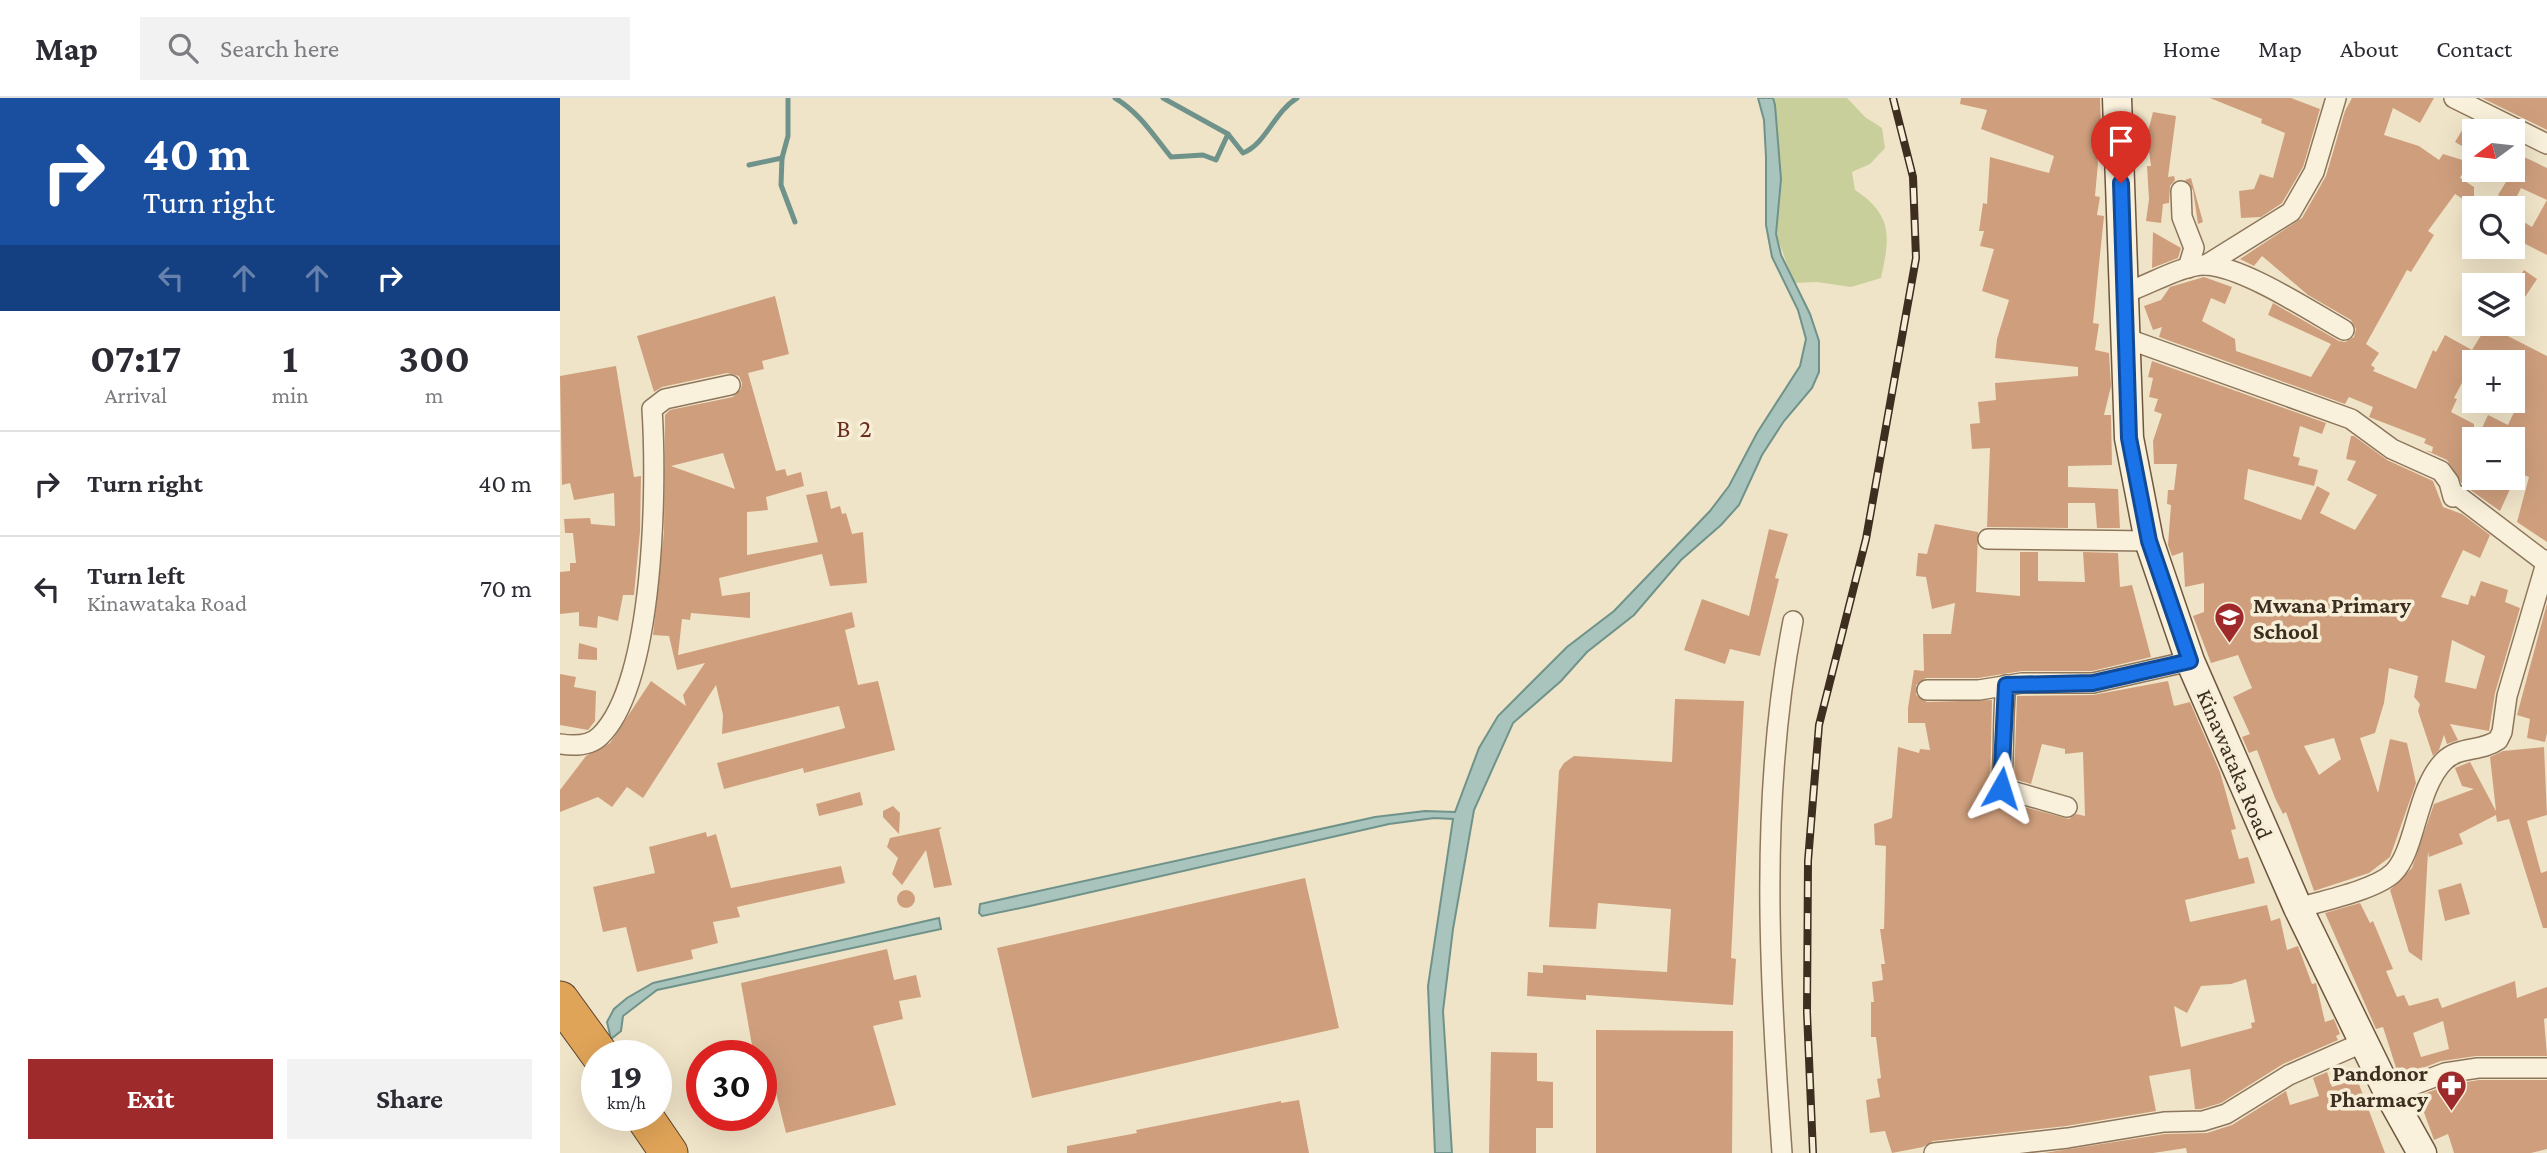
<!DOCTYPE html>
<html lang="en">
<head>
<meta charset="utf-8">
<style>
	body { margin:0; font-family:"Crimson Pro",serif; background:#f2f2f3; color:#2b2b33; height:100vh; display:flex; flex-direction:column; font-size:26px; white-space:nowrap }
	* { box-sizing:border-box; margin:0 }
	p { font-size:23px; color:#7c7c81 }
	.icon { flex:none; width:38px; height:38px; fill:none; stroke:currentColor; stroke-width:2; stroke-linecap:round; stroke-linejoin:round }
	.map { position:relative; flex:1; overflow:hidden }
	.panel { display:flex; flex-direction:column; background:#fff; width:560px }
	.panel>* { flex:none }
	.top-card { background:#1a4fa0; color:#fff; overflow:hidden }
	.needle { width:46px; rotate:255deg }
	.buttons { position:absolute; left:1902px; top:21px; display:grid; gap:14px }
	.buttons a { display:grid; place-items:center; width:63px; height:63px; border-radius:0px; background:#fff; box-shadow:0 7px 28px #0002; font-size:35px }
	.speed { position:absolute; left:21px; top:942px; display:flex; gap:14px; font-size:35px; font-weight:700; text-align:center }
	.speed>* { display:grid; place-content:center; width:91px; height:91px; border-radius:50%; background:#fff; box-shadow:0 7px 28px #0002; line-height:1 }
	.speed small { font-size:18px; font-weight:400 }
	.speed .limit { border:10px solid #d22; background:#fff; color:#111 }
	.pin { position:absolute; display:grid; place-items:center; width:60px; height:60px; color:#fff; margin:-72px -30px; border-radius:50% 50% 50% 0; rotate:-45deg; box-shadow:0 0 7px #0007 }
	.pin .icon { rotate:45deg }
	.me { position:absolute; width:77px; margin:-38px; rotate:6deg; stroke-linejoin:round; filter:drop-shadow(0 0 5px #0008) }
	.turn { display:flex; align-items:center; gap:24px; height:147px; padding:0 28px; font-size:32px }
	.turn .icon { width:91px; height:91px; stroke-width:2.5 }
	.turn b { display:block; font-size:49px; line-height:60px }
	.lanes { display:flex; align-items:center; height:66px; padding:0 28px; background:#0003; justify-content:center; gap:35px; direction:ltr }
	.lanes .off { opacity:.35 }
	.eta { display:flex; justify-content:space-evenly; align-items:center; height:119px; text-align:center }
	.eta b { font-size:42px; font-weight:700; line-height:49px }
	.cta { display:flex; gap:14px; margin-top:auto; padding:14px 28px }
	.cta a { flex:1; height:80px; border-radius:0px; background:#9e2a2b; color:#fff; font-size:28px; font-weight:700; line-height:80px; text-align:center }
	.cta a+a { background:#f2f2f3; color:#2b2b33 }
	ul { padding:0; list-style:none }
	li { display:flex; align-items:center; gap:21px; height:105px; padding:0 28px; border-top:2px solid #e1e1e2 }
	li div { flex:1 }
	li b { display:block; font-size:26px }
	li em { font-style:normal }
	header { display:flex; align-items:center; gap:42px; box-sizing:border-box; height:98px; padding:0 35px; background:#fff; border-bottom:2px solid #e1e1e2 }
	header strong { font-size:33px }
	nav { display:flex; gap:38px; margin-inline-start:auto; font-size:24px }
	.search { width:490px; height:63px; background:#f2f2f3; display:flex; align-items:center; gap:18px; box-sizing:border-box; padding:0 24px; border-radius:0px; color:#7c7c81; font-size:26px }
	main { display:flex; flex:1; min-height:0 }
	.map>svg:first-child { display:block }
	.green { fill:#c9cf9b }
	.water { fill:#a9c4bc; stroke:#6f938a; stroke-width:2 }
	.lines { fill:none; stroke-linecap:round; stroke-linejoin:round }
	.stream { stroke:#6f938a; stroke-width:5 }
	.building { fill:#cf9f7d; fill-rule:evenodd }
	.street-casing { stroke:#8d765c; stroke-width:22 }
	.secondary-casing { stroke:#6f573f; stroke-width:31 }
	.highway-casing { stroke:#5b4430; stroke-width:39 }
	.street { stroke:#faf1dc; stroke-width:19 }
	.secondary { stroke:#faf1dc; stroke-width:28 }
	.highway { stroke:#e0a458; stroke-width:37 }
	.rail-casing { stroke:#3d2e20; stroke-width:8 }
	.rail { stroke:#f7eed8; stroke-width:5; stroke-dasharray:16; stroke-linecap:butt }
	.route-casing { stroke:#114b97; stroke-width:18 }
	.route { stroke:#1a73e8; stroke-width:12 }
	.labels { text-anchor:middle; stroke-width:7; stroke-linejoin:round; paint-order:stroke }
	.poi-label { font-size:23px; font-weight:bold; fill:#3d2e20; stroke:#f7eed8; text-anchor:start }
	.street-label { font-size:23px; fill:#3d2e20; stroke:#f7eed8 }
	.quarter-label { font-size:26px; letter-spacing:2px; fill:#6b2e1e; stroke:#f7eed8 }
</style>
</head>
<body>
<header>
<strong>Map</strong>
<div class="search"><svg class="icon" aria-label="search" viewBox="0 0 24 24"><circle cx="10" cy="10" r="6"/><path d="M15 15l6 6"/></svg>Search here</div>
<nav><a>Home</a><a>Map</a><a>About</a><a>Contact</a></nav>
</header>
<main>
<section class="panel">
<div class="top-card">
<div class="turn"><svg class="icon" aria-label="right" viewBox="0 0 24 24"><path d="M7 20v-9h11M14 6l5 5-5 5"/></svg><div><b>40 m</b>Turn right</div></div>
<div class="lanes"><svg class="icon off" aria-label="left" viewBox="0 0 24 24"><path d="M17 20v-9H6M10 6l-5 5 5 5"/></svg><svg class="icon off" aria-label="ahead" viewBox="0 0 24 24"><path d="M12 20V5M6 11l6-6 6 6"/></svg><svg class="icon off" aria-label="ahead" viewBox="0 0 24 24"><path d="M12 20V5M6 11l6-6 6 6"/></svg><svg class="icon" aria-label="right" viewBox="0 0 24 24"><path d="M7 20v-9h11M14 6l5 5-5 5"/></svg></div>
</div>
<div class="eta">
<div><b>07:17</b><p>Arrival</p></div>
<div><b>1</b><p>min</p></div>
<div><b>300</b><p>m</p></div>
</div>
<ul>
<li><svg class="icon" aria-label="right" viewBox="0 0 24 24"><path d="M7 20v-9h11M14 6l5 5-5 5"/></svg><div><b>Turn right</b></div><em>40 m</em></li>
<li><svg class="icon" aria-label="left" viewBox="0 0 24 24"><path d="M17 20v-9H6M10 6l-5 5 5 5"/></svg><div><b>Turn left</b><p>Kinawataka Road</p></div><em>70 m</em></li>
</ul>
<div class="cta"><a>Exit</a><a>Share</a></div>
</section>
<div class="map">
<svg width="1987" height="1055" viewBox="0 0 1987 1055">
	<rect width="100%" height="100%" fill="#f0e4c8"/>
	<path class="green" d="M1213 0H1287L1305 19 1322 30 1325 50 1310 66 1292 74 1295 92C1333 117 1330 139 1321 180L1291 189 1257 184 1234 185 1216 136Z"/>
	<g class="water">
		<polygon points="1198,0 1213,0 1215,7 1221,81 1216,136 1221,157 1250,216 1259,243 1259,274 1252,290 1224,323 1202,357 1179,407 1161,427 1121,462 1074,517 1027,554 1001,583 953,625 914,712 893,831 883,913 892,1055 875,1055 868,888 893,721 874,720 829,726 470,808 422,818 419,815 420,806 815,719 865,713 895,714 919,650 938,618 1007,549 1054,513 1150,413 1169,388 1197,335 1240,268 1246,241 1238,212 1212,159 1206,127 1206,59 1204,22"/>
		<polygon points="379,820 381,831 97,892 63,918 61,933 51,941 47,924 54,911 67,900 93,885"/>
	</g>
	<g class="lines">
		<g class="stream">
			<polyline points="228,0 228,38 222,60 221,87 235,124"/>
			<path d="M555 0C580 15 593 37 611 59L643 57 656 62 668 36"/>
			<path d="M603 0 668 36 683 55C706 46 714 14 737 0"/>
			<polyline points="189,67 222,60"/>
		</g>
	</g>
	<g class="building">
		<polygon points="1401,0 1540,0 1541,31 1533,31 1538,65 1535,98 1540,99 1537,117 1544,118 1533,225 1539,226 1535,252 1549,255 1551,288 1544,317 1551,317 1552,367 1508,368 1508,389 1558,391 1560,430 1537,430 1535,405 1508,405 1508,430 1427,429 1430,350 1412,351 1410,326 1420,325 1418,304 1436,302 1435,285 1518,278 1518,269 1435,260 1437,241 1449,202 1422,193 1434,151 1420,148 1424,133 1419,133 1423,105 1427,106 1430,59 1489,75 1494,58 1421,31 1427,12 1400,6"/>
		<polygon points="1650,0 1731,0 1760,11 1743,69 1722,105 1701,119 1681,120 1679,93 1694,91 1700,76 1713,80 1725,35 1701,25 1702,21"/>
		<polygon points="1792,0 1874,0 1860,25 1833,10 1824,37 1859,48 1879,62 1883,56 1909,64 1900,80 1914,89 1914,108 1895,96 1868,133 1874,137 1851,174 1847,172 1806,246 1819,255 1811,267 1815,270 1813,273 1856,291 1873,252 1876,254 1885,237 1912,252 1928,226 1945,226 1940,234 1987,258 1987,444 1957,424 1969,379 1953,373 1953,341 1945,341 1922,330 1928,317 1948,327 1963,295 1953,289 1953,264 1913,264 1894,300 1897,301 1891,314 1914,326 1914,346 1910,355 1914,358 1914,380 1955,380 1940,413 1902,386 1887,362 1865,352 1872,354 1873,349 1864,345 1866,341 1809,319 1813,309 1789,299 1785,306 1599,239 1602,229 1593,232 1584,208 1601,202 1610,189 1644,179 1672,189 1665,206 1651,200 1642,223 1675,241 1676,253 1751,279 1771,246 1708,217 1713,205 1779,243 1785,244 1794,239 1796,231 1791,222 1748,197 1702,158 1694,168 1680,161 1742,120 1766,78 1785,13"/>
		<polygon points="1922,0 1987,0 1987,32"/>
		<polygon points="1593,14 1616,18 1608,79 1614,78 1615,82 1610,88 1609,105 1603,106 1601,125 1586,123 1589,101 1587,68 1591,68 1587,38"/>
		<polygon points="1904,29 1914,35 1914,55 1895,44"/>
		<polygon points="1962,58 1987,70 1987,102 1961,90 1953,106 1938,97"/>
		<polygon points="1631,80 1643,124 1638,126 1633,92 1625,82"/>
		<polygon points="1987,102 1987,157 1954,140 1962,123 1972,129"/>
		<polygon points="1593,134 1621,150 1618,160 1592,170"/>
		<polygon points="1964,172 1977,181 1963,202 1953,195 1953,189"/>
		<path d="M215 198 229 256 202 263 204 271 188 275 216 373 225 371 227 378 241 374 244 388 206 399 208 412 187 414V457L258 444 246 397 267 393 271 411 280 408 282 416 286 415 292 436 303 434 307 485 270 488 262 456 159 480 162 498 190 494V520L131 515 130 522 122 521 118 557 292 514 295 529 285 532 298 587 318 583 335 652 244 675 243 670 164 691 157 665 285 630 279 608 162 636 163 617 156 587 83 700 67 689 52 709 38 699 0 714V692L26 658 50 645 91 583 126 608 123 597 145 565 117 572 109 538 93 537 104 434 105 317 110 312 173 299 181 291 182 285 179 278 167 275 102 289 94 294 77 238ZM163 355 175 391 111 368Z"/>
		<path d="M1592 263 1766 325 1762 336 1740 328 1733 358 1740 360 1738 367 1758 372 1754 388 1688 371 1684 401 1741 422 1757 388 1770 395 1760 415 1795 432 1817 397 1787 382 1796 363 1786 361 1791 338H1794L1827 362 1873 383 1883 409 1902 416 1930 437 1920 460 1903 452 1881 499 1908 507 1911 497 1915 499 1921 483 1948 492 1945 504 1960 510 1935 595 1929 633 1890 626 1898 642 1887 646 1884 637 1879 652 1873 658 1858 613 1860 606 1854 599 1858 578 1829 570 1824 605 1815 635 1800 640 1818 695 1830 641 1847 645 1856 685 1830 759 1809 775 1754 793 1726 714 1723 716 1715 700 1697 652 1689 655 1682 639 1690 636 1673 599 1692 590 1678 557 1651 565 1633 518 1644 514V485L1625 489 1623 454 1612 458 1608 447 1611 407 1607 406 1608 392H1614L1617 366H1594L1593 343 1602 316 1594 313 1598 301 1589 299 1593 280 1588 279ZM1892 542 1925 558 1916 591 1885 584ZM1774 640 1781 661 1759 677 1744 648Z"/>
		<polygon points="56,268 74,379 81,378 80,433 74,497 63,497 58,523 38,518 37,530 19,528 19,514 0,516 0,474 10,473 10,465 16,465 13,435 5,435 4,421 30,420 31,426 55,428 54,395 14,402 10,385 2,387 0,278"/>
		<path d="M1375 426 1418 434 1416 494 1460 498V454H1478V483L1525 484 1523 454 1558 455 1560 489 1572 487 1591 559 1532 573H1462L1418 580H1366L1356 587V597L1367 604 1432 602 1430 695 1438 702 1509 721 1516 716 1525 718 1523 654 1505 656V651L1482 646 1471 686 1454 681 1457 598 1533 597 1608 583 1614 608 1630 604 1660 674 1676 731 1671 732 1679 761 1688 759 1695 785 1625 802 1630 824 1707 807 1711 823 1720 820 1727 852 1738 848 1752 886 1756 885 1765 924 1774 921 1780 936 1776 938 1778 942 1723 966 1661 1005 1641 1011H1635L1630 971 1589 978 1596 1013 1506 1028 1373 1043 1363 1049 1332 1055 1325 1033 1310 1035 1306 1002 1320 999 1317 981 1321 980 1316 939H1311V904H1314L1312 884 1323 882 1321 866H1325L1320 831H1324L1326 748 1315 747 1314 726 1332 720 1338 649 1359 655 1360 651 1370 652 1365 625H1348V610L1354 572 1364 573 1363 536H1391L1395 505 1372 511 1366 479 1356 478 1358 455 1367 456ZM1686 881 1695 924 1691 925 1692 930 1621 949 1614 908 1627 915 1641 888 1671 886Z"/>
		<polygon points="1209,431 1228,436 1215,480 1219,481 1200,558 1170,551 1165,566 1124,552 1142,501 1189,518"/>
		<polygon points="1987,505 1987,635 1985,644 1967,640 1970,621 1957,617"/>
		<polygon points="19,545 37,550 37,562 18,561"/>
		<polygon points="0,576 16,579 14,589 36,593 35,623 28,632 0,627"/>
		<polygon points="1115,601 1184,603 1171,860 1176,861 1173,907 1026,897 1026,902 967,898 968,874 983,875 983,867 1107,874 1111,811 1038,805 1036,831 989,829 999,673 1004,665 1014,658 1112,664"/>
		<polygon points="1984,649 1987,717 1967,723 1981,775 1987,773 1987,830 1983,830 1949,721 1937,724 1936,717 1899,736 1903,746 1869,759 1868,754 1862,863 1849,854 1830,792 1852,770 1874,706 1914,691 1902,688 1895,670 1910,664 1936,713 1930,659 1943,653"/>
		<polygon points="300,694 303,707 259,718 256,706"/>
		<polygon points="333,708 340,715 339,736 323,719 323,713"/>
		<polygon points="382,729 379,732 392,787 374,790 366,752 342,787 332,776 338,760 327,749 330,740"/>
		<polygon points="146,734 147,739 156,736 171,790 281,768 285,785 177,809 180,819 153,824 158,845 131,852 133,861 77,874 66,829 43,834 33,789 95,775 89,749"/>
		<polygon points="745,780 779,930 472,1000 437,850"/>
		<polygon points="1901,785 1910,816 1885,823 1878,792"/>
		<circle cx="346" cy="801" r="9"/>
		<path d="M1800 805 1810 825 1813 823 1833 871 1826 873 1837 899 1844 897 1849 908 1878 900 1882 910 1955 883 1957 900 1987 889V920L1984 921 1987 958H1916L1881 963 1839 979 1823 929 1816 931 1765 815ZM1883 923 1889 951 1861 959 1853 935Z"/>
		<polygon points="327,851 334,882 356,877 361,899 339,903 343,921 313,928 336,1007 226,1035 216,995 201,998 201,952 193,953 181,885"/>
		<polygon points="1036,932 1173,933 1172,1055 1036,1055"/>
		<polygon points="931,954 977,955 977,983 993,984 993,1030 976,1030 976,1055 929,1055"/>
		<polygon points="1767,974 1772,989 1797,981 1825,1055 1627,1055 1626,1050 1593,1055 1484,1055 1605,1036 1647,1035 1672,1027 1726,993 1730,1007 1759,998 1753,980"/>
		<polygon points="1919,982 1987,982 1987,1051 1971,1055 1894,1055 1888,1036 1874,1042 1858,998 1888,987"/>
		<polygon points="739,1002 749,1055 507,1055 507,1048 577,1035 576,1032 721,1003 721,1005"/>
	</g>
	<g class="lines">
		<defs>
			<g id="street">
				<polyline points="1894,0 1987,46"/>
				<polyline points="1621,93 1622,119 1634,150 1628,170"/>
				<polyline points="1646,167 1731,114 1754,74 1776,0"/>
				<path d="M1564 195C1587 188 1623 166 1646 167 1684 169 1750 213 1784 232"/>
				<polyline points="1565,240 1791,321 1832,351 1881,373 1889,384 1893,399 1897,397 1985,464"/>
				<polyline points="1428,441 1589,443"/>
				<path d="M1446 587C1442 622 1445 656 1441 690L1507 709"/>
				<polyline points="1367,592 1419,592 1462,585 1533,585 1630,563"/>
				<path d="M0 646C13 648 30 648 40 638 95 585 97 386 92 311L105 301 170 287"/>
				<path d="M1738 810C1762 803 1815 792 1833 775 1856 753 1856 691 1884 663 1899 648 1921 654 1938 642L1942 634 1947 598 1987 462"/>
				<polyline points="1829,996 1885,975 1918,970 1987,970"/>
				<path d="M1222 1055C1209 879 1199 698 1233 523"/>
				<polyline points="1374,1055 1508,1040 1604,1024 1643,1023 1666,1016 1729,977 1804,944"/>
			</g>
			<polyline id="secondary" points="1557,0 1569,340 1589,443 1630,563 1738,810 1829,996 1862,1055"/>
			<g id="highway">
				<polyline points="0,902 40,957"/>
				<polyline points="83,1017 109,1055"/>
			</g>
		</defs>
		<use href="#street" class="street-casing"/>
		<use href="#secondary" class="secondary-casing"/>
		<use href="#highway" class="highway-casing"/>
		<use href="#street" class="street"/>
		<use href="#secondary" class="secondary"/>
		<use href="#highway" class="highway"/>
		<defs>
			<polyline id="rail" points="1253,1055 1247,914 1248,763 1259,627 1306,441 1356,160 1353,79 1333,0"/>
		</defs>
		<use href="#rail" class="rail-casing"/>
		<use href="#rail" class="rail"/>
	</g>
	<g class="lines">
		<defs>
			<polyline id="route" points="1441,690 1446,587 1533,585 1630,563 1589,443 1569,340 1561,85"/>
		</defs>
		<use href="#route" class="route-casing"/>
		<use href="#route" class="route"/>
	</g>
	<defs>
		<symbol id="school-pin" viewBox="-11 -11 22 30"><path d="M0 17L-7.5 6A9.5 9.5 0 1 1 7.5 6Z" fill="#9e2a2b" stroke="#f7eed8"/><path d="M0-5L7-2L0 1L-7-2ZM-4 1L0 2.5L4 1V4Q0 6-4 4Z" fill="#fff"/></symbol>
		<symbol id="pharmacy-pin" viewBox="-11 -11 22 30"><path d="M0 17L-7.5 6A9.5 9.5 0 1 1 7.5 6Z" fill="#9e2a2b" stroke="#f7eed8"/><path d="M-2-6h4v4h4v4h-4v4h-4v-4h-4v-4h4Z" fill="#fff"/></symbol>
	</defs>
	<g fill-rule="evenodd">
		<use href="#school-pin" x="1652" y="502" width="35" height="47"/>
		<use href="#pharmacy-pin" x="1874" y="970" width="35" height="47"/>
	</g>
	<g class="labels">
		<g class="poi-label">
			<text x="1693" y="515">Mwana Primary<tspan x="1693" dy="26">School</tspan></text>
			<text x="1868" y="983" text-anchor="end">Pandonor<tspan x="1868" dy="26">Pharmacy</tspan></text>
		</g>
		<g class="street-label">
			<text transform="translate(1675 666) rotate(67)" y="8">Kinawataka Road</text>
		</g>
		<g class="quarter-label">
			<text x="295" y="339">B 2</text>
		</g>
	</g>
</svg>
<div class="buttons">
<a><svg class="needle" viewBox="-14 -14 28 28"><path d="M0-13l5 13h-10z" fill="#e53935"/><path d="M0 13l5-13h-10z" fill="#7c7c81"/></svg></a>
<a><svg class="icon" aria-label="search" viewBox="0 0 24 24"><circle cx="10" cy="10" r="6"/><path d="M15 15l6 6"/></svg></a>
<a><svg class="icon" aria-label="layers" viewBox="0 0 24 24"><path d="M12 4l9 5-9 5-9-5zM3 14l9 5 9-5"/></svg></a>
<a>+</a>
<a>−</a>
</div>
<div class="speed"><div>19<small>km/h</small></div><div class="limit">30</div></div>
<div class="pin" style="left:1561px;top:85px;background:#d93025"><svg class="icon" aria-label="arrive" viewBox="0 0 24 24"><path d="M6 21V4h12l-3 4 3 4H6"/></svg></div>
<svg class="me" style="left:1441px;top:690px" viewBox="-20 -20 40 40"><path d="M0-17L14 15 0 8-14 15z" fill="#1a73e8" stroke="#fff" stroke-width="4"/></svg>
</div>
</main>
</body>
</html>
